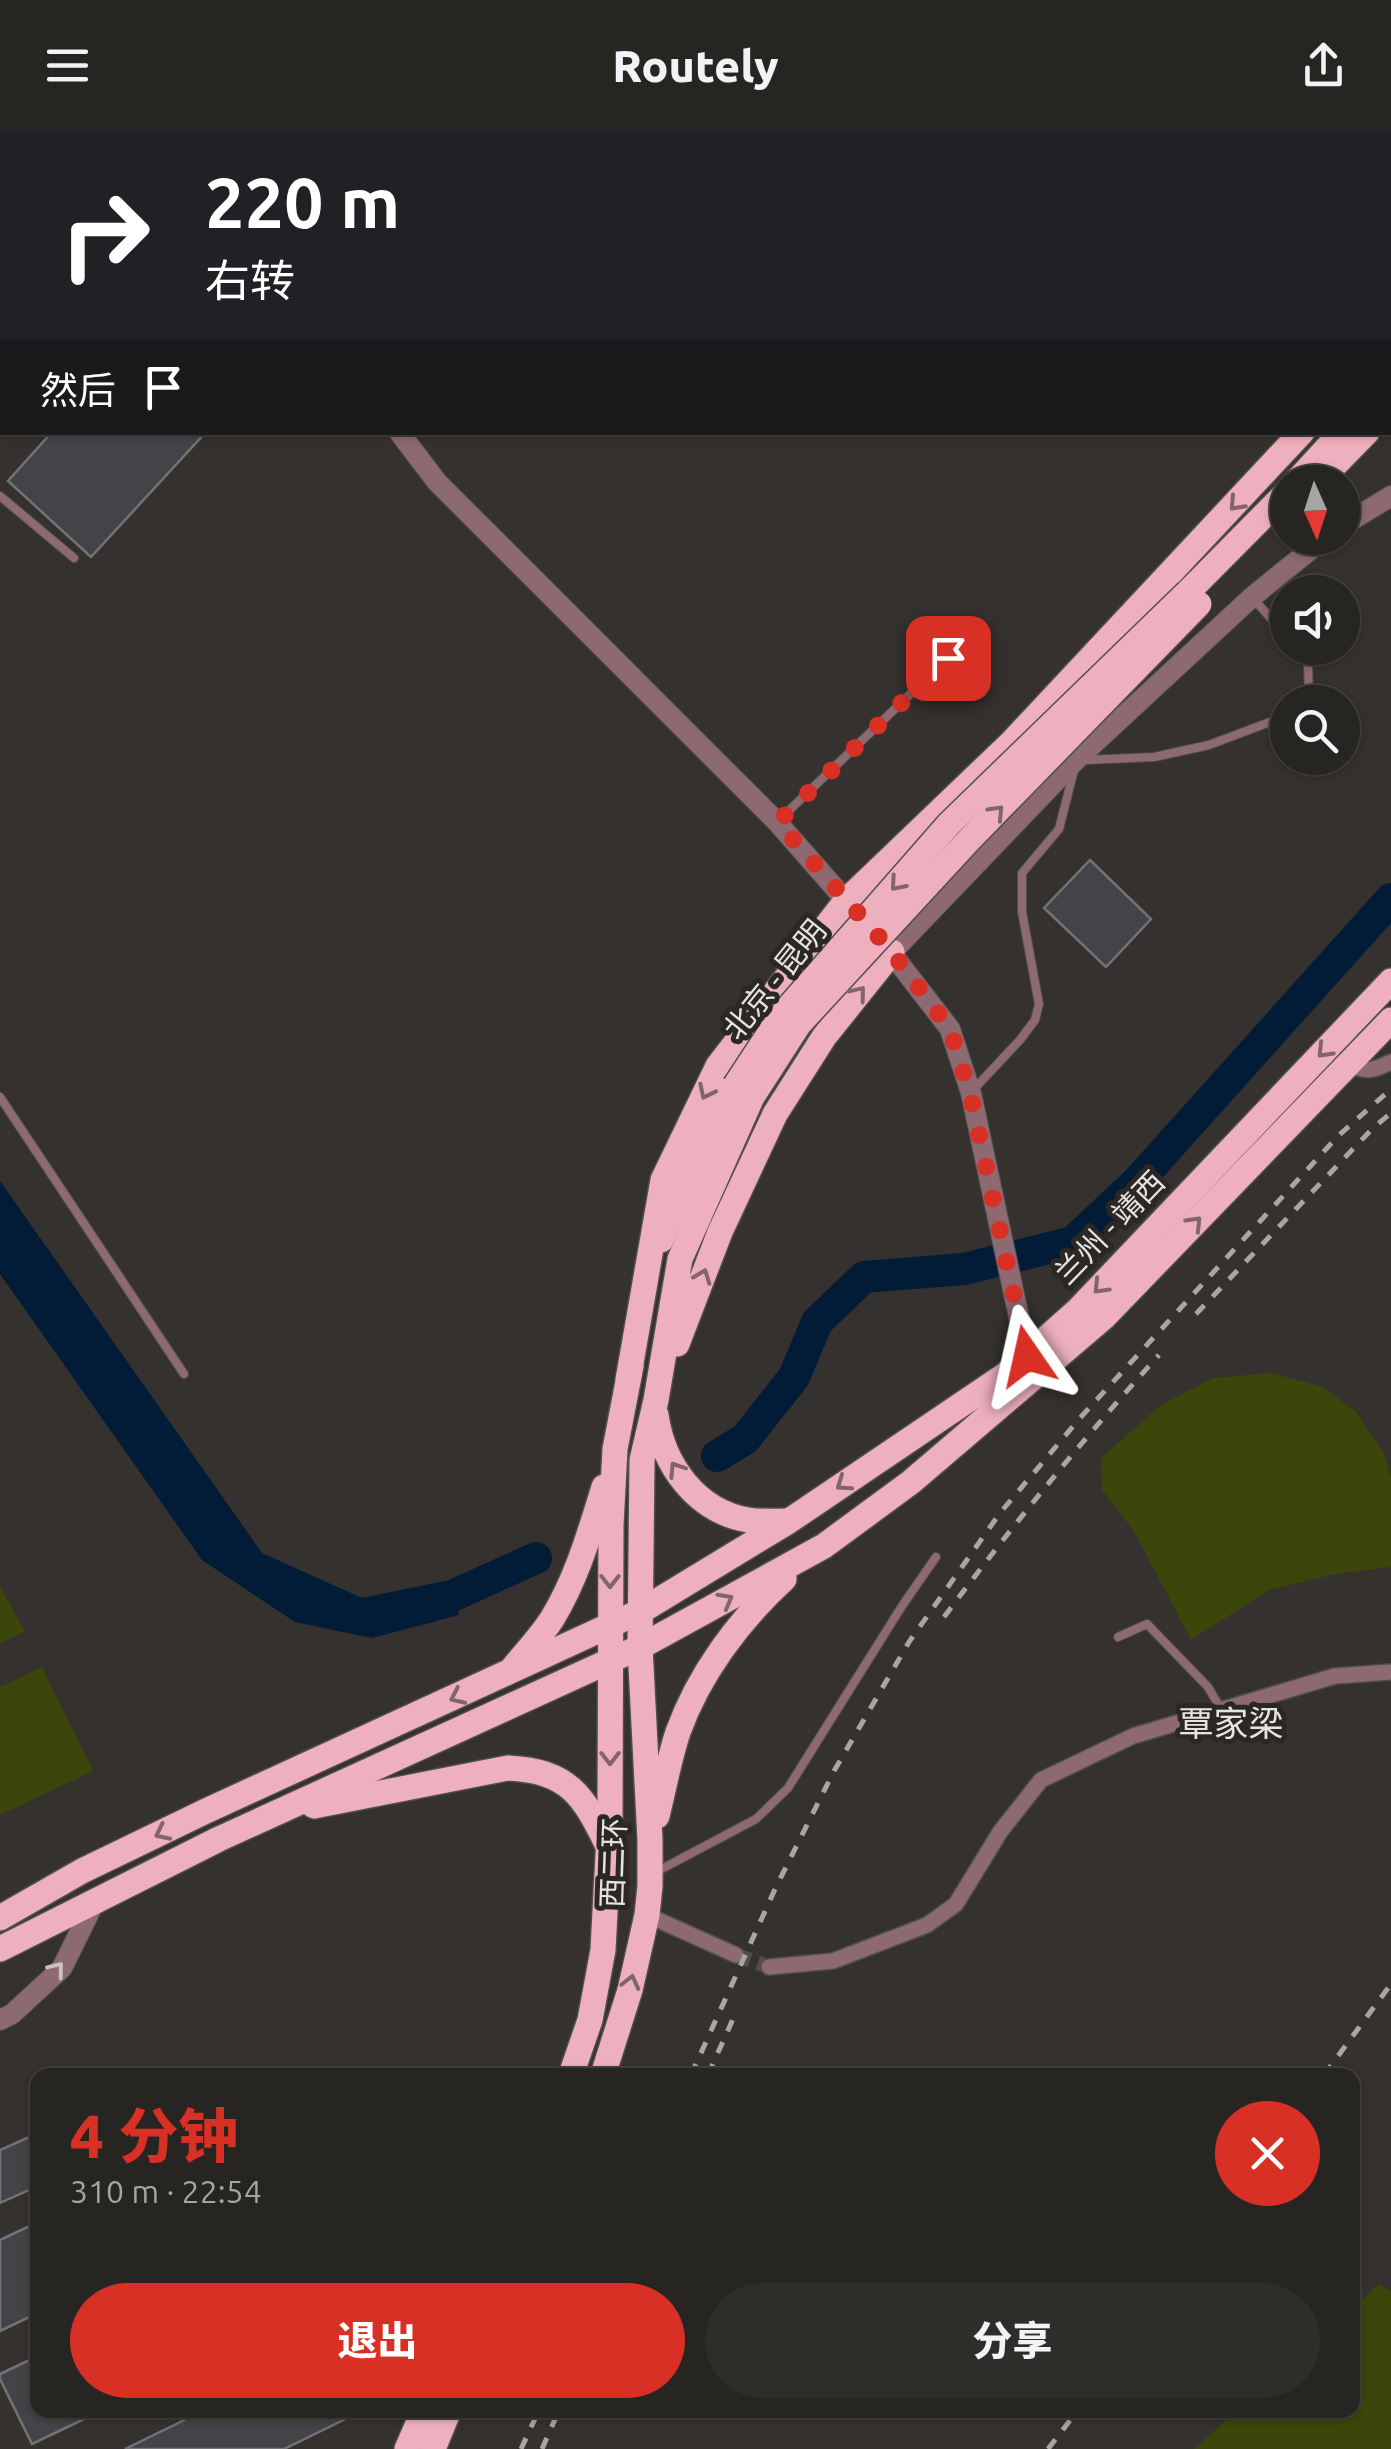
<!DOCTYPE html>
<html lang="zh">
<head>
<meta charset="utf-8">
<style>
	body { margin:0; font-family:Ubuntu,"Noto Sans SC",sans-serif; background:#2f2d2a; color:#f1f3f6; height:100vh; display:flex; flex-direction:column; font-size:38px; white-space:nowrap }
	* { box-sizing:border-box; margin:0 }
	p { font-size:32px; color:#a4a5a5 }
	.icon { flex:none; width:55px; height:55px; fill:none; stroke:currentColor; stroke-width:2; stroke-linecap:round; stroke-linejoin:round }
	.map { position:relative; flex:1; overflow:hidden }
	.side { position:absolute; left:30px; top:1938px; width:1330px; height:350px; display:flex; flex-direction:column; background:#272522; border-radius:20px; box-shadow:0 2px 8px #0004,0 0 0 2px #434240 }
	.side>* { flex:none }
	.guide { position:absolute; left:0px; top:0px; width:1392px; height:305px; box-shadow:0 2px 8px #0004,0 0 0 2px #434240; background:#202124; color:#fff; overflow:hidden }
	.needle { width:65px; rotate:177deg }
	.buttons { position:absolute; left:1270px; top:335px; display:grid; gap:20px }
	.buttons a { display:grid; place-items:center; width:90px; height:90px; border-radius:50%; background:#272522; box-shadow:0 2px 8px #0004,0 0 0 2px #434240; font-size:50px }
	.pin { position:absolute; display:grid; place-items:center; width:85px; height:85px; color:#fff; margin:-42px; border-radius:20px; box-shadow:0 5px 15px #0006 }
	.me { position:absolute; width:110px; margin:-55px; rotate:349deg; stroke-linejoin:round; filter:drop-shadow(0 0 8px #0008) }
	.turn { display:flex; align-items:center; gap:35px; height:210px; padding:0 40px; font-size:45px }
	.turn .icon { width:130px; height:130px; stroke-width:2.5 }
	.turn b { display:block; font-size:70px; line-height:85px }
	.then { display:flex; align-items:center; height:95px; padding:0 40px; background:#0003; gap:20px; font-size:38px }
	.round { display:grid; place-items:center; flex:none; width:105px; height:105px; border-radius:52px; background:#2f2d2a }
	.head { display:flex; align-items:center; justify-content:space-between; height:170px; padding:0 40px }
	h1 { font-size:60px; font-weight:800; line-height:75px; color:#d93025 }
	.primary-button { display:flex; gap:20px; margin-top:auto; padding:20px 40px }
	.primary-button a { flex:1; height:115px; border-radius:60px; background:#d93025; color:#fff; font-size:40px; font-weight:800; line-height:115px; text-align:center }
	.primary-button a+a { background:#2f2d2a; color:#f1f3f6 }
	header { display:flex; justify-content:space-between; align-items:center; height:130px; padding:0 40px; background:#272522; font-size:45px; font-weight:800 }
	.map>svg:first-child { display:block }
	.green { fill:#3b460b }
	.water { fill:#021b37 }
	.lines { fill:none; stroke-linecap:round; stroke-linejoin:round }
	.river { stroke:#021b37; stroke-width:32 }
	.building { fill:#444448; stroke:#727377; stroke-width:2.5 }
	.minor-tunnel { stroke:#4f4c49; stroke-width:15; stroke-dasharray:15 8; stroke-linecap:butt }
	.service-casing { stroke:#504e4b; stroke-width:10 }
	.minor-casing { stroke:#504e4b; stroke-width:18 }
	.tertiary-casing { stroke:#504e4b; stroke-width:22 }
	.trunk-casing { stroke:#504e4b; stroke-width:28 }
	.service { stroke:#8d6971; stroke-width:8 }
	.minor { stroke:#8d6971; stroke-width:15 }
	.tertiary { stroke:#8d6971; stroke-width:20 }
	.trunk { stroke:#eeb0be; stroke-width:25 }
	.rail { stroke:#a8a5a3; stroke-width:5; stroke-dasharray:12 12; stroke-linecap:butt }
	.trunk-bridge-casing { stroke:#504e4b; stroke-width:28; stroke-linecap:butt }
	.trunk-bridge { stroke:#eeb0be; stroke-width:25 }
	.oneway { stroke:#826569 }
	.oneway2 { stroke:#cbbfc0 }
	.route { stroke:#d93025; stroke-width:18; stroke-dasharray:0 32.4 }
	.labels { text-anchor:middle; stroke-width:10; stroke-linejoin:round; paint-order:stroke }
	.street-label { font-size:30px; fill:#e6e4e2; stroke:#2a2724 }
	.quarter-label { font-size:35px; fill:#e6e4e2; stroke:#2a2724 }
</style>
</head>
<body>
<header><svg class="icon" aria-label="menu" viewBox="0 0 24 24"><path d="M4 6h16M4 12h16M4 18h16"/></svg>Routely<svg class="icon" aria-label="share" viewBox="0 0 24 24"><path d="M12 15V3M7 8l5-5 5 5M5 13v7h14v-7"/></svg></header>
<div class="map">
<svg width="1391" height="2319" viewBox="0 0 1391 2319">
	<rect width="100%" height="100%" fill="#34312e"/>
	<g class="green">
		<polygon points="1271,1243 1323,1257 1355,1281 1385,1324 1391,1348 1391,1437 1336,1444 1269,1460 1191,1510 1134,1401 1102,1360 1101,1328 1161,1275 1213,1248"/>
		<polygon points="0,1457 25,1501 0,1514"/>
		<polygon points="42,1537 93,1641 0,1685 0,1557"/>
		<polygon points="1379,2154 1391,2161 1391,2319 1194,2319 1238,2280 1352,2280 1353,2178"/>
	</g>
	<polygon class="water" points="0,1051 262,1423 362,1468 445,1451 459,1485 372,1508 295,1492 202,1430 0,1144"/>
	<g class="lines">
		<g class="river">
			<polyline points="717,1326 745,1309 794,1247 817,1192 864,1147 964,1139 1073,1112 1137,1052 1391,769"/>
			<polyline points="412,1479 428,1477 536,1428"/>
		</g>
	</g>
	<g class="building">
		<polygon points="52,302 206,302 91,427 8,351"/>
		<polygon points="1090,730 1151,789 1106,837 1044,778"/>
		<polygon points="38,2003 38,2056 0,2073 0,2020"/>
		<polygon points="38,2092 38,2183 0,2201 0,2110"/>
		<polygon points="38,2226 38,2280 103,2280 32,2314 0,2249 0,2244"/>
		<polygon points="205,2280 364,2280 284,2319 125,2319"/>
	</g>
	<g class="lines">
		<polyline class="minor-tunnel" points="736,1825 769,1837"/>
		<defs>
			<g id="service">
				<polyline points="0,172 2,172"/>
				<polyline points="0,283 2,280"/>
				<polyline points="0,366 74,428"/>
				<polyline points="1252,467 1288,508"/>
				<polyline points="1296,518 1308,532 1309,568 1302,572"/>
				<polyline points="1085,630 1154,627 1209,615 1278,589 1288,582"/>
				<polyline points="777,692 948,528"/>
				<polyline points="973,960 1020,910 1035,890 1039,874 1022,782 1022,743 1059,699 1074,640"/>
				<polyline points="0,967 184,1244"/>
				<polyline points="1118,1507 1147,1494 1208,1557 1221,1579"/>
				<polyline points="654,1743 756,1689 788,1658 902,1476 936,1427"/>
			</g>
			<g id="minor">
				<polyline points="251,2 253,0"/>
				<polyline points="1383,2 1385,0"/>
				<path d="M1348 935C1368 942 1372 941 1391 932"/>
				<polyline points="647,1785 736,1825"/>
				<polyline points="769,1837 833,1831 927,1795 956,1774 1000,1702 1041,1650 1133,1606 1335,1546 1391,1542"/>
			</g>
			<g id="tertiary">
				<polyline points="213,0 214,2"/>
				<polyline points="399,302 437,352 777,692 856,782"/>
				<polyline points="1342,396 1391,366"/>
				<polyline points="882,811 950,899 971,963 1027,1225"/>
				<polyline points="892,822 1076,630 1252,467 1325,408"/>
				<polyline points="0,1890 12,1884 62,1838 95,1771"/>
			</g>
			<g id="trunk">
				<polyline points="1390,216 1391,215"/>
				<polyline points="1390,246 1391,245"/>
				<polyline points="1390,280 1391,279"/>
				<polyline points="1296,352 1342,302"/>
				<polyline points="1318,352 1367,302"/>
				<polyline points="1188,462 1288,361"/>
				<polyline points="661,1110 735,956"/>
				<polyline points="677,1214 720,1102 775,984 824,907 892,822"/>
				<polyline points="628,1250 663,1050 718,936 846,771 1012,612 1302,302"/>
				<path d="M656 1285C663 1335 696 1381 748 1390 761 1392 775 1391 788 1391"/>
				<path d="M513 1538C526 1522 541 1506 552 1489 577 1448 590 1402 604 1357"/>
				<path d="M314 1676 508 1638C569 1641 583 1665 608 1716"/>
				<path d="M657 1686C664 1658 669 1629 678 1602 699 1544 739 1490 784 1449"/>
				<polyline points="0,1788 82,1741 206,1681 641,1481 789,1391 1005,1245 1078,1180 1391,851"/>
				<polyline points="0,1819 219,1709 640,1517 824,1416 911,1352 1104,1187 1391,890"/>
				<polyline points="571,1945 590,1890 603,1820 610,1687 611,1395 615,1319 631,1236"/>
				<polyline points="603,1945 630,1860 647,1785 650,1756 650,1710 640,1517 642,1330 656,1270 680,1129 752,967"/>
				<polyline points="407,2319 424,2280"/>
				<polyline points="433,2319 449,2280"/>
			</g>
		</defs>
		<use href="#service" class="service-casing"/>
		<use href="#minor" class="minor-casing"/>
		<use href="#tertiary" class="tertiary-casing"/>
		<use href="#trunk" class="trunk-casing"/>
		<use href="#service" class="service"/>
		<use href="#minor" class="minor"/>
		<use href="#tertiary" class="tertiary"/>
		<use href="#trunk" class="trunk"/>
		<g class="rail">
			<polyline points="1196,1184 1373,998 1391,983"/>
			<path d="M944 1487C1012 1396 1083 1309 1159 1225"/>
			<polyline points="691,1945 776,1757 834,1641 909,1512 1000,1383 1080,1288 1338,1006 1391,959"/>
			<polyline points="708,1945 737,1880"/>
			<polyline points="1324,1945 1391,1854"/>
			<polyline points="521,2319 539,2280"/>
			<polyline points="542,2319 559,2280"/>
			<polyline points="1048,2319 1078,2280"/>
		</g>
		<defs>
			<g id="trunk-bridge">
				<polyline points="735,956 781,886 949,694 1188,462"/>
				<polyline points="752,967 799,894 968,711 1199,474"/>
			</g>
		</defs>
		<use href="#trunk-bridge" class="trunk-bridge-casing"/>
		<use href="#trunk-bridge" class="trunk-bridge"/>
	</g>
	<defs><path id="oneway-chevron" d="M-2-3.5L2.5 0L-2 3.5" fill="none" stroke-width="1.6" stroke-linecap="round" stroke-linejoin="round" transform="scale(2.5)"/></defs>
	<g class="oneway">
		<use href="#oneway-chevron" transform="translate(1236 374) rotate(133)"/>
		<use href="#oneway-chevron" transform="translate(997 682) rotate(-46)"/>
		<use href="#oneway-chevron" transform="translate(897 754) rotate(131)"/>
		<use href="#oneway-chevron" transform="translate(859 863) rotate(-51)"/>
		<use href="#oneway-chevron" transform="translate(1324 921) rotate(134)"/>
		<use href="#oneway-chevron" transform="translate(706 962) rotate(116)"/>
		<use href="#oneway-chevron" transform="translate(1195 1093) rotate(-46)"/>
		<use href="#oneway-chevron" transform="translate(703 1146) rotate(-69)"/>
		<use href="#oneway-chevron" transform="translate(1100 1157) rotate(134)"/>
		<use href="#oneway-chevron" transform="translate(676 1339) rotate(-123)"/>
		<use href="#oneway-chevron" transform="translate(843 1354) rotate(145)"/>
		<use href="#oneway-chevron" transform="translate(610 1451) rotate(90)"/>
		<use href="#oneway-chevron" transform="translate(726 1470) rotate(-29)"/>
		<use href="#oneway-chevron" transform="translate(457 1567) rotate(155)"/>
		<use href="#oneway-chevron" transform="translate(610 1628) rotate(90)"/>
		<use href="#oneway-chevron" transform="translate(162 1703) rotate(154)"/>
		<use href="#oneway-chevron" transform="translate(631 1852) rotate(-76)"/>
	</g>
	<use class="oneway2" href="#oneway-chevron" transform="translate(57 1839) rotate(-51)"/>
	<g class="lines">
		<polyline class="route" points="948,528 778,692 892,822 950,899 970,963 1027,1226"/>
	</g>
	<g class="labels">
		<g class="street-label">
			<text transform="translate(775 850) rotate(-51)" y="10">北京 - 昆明</text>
			<text transform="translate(1110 1098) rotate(-46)" y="10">兰州 - 靖西</text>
			<text transform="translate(614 1733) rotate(-88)" y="10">西二环</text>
		</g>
		<g class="quarter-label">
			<text x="1231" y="1606">覃家梁</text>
		</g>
	</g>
</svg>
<div class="buttons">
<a><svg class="needle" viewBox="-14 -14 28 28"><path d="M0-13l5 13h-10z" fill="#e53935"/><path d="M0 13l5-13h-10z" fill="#a4a5a5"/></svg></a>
<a><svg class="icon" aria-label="sound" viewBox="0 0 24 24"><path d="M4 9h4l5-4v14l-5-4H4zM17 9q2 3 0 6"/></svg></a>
<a><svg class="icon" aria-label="search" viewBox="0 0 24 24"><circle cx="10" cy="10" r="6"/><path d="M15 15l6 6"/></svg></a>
</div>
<div class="pin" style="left:948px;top:528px;background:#d93025"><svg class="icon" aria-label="arrive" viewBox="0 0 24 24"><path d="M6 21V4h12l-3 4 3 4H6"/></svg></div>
<svg class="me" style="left:1027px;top:1226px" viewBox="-20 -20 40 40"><path d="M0-17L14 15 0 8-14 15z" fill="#d93025" stroke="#fff" stroke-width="4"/></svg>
<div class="guide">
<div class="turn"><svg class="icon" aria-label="right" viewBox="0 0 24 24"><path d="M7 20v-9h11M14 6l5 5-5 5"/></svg><div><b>220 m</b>右转</div></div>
<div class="then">然后<svg class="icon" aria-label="arrive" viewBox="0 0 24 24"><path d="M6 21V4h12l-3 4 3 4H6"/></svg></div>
</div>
<section class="side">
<div class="head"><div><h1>4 分钟</h1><p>310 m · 22:54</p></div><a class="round" style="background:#d93025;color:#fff"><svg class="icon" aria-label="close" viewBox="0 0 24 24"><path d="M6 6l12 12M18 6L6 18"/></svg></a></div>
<div class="primary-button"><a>退出</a><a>分享</a></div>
</section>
</div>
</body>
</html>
